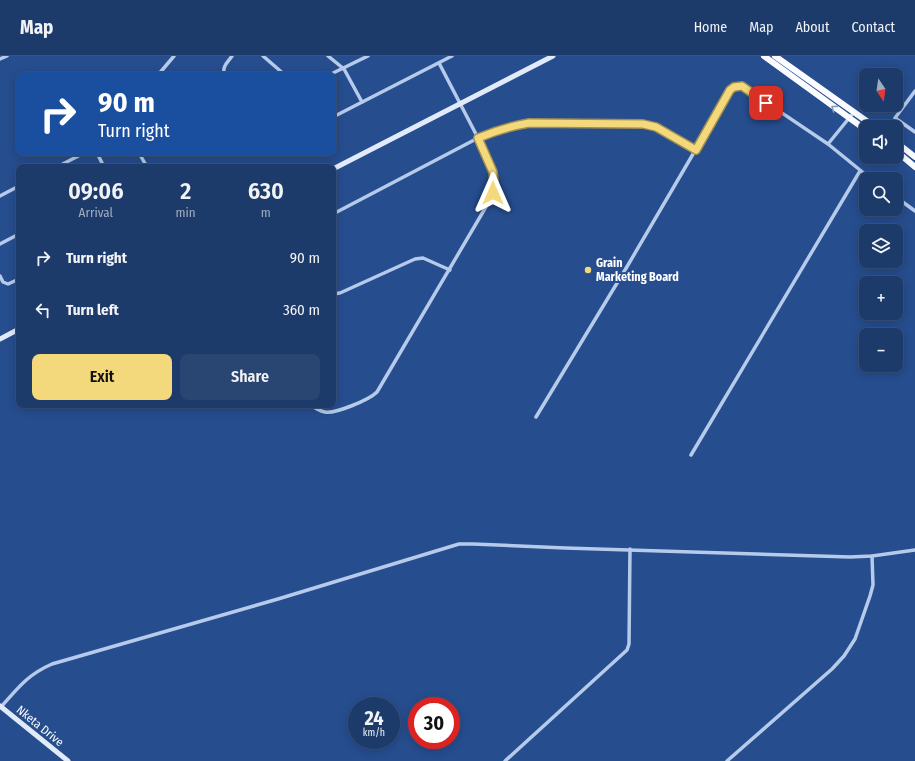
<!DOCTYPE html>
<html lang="en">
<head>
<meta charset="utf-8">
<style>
	body { margin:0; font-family:"Fira Sans Condensed",sans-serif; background:#294572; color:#f1f3f6; height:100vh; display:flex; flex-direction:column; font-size:15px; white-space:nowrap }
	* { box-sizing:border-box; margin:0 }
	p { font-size:13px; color:#a0adc1 }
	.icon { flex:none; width:22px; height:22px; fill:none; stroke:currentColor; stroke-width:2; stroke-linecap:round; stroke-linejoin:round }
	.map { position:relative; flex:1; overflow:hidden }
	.panel { position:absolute; left:16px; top:108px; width:320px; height:244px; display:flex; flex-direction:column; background:#1c3a6a; border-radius:8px; box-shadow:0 2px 10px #0003,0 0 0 1px #3a547e }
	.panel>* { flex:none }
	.guide { position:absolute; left:16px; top:16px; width:320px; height:84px; border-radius:8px; box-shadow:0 2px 10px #0003,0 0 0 1px #3a547e; background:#1a4fa0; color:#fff; overflow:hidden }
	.needle { width:26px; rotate:167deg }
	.buttons { position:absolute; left:859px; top:12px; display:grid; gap:8px }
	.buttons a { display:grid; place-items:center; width:44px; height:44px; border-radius:8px; background:#1c3a6a; box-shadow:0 2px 10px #0003,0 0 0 1px #3a547e; font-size:20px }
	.speed { position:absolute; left:348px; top:641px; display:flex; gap:8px; font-size:20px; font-weight:700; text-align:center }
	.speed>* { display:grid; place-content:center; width:52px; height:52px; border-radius:50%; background:#1c3a6a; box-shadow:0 2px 10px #0003,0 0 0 1px #3a547e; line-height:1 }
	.speed small { font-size:10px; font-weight:400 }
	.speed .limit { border:6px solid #d22; background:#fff; color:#111 }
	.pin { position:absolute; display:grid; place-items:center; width:34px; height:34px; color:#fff; margin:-17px; border-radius:8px; box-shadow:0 2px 6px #0006 }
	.me { position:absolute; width:44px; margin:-22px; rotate:0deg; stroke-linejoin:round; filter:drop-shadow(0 0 3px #0008) }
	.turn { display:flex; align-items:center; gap:14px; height:84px; padding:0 16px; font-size:18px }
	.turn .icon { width:52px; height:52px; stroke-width:2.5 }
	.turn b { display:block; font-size:28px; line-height:34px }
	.eta { display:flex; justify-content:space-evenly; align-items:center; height:68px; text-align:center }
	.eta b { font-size:24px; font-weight:600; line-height:28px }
	.action { display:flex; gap:8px; margin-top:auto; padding:8px 16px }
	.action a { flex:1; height:46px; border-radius:8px; background:#f4d97c; color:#111; font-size:16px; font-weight:600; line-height:46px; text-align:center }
	.action a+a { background:#294572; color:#f1f3f6 }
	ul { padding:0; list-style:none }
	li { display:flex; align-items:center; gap:12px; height:52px; padding:0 16px }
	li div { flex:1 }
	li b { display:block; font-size:15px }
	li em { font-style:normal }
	header { display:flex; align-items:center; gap:24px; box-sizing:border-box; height:56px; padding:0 20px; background:#1c3a6a; border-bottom:1px solid #3a547e }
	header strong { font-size:19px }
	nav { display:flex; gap:22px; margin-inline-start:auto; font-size:14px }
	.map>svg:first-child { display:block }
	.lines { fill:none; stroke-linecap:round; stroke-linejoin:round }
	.street { stroke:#b6cbeb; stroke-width:3.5 }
	.secondary { stroke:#e1eaf9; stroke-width:5 }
	.primary { stroke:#fafcff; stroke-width:6 }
	.oneway { stroke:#859cc1 }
	.route-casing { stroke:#9f8d51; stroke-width:10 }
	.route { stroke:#f4d97c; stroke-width:7 }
	.poi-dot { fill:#f4d97c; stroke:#264d8e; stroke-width:1.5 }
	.labels { text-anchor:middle; stroke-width:4; stroke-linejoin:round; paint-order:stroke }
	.poi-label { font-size:12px; font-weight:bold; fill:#fff; stroke:#264d8e; text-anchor:start }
	.street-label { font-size:12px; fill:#fff; stroke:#264d8e }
</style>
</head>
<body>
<header>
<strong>Map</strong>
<nav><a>Home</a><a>Map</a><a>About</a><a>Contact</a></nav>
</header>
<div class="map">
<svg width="915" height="705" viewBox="0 0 915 705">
	<rect width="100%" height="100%" fill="#264d8e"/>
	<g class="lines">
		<g class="street">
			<polyline points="263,0 285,19"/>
			<polyline points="328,0 344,13 362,46"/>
			<polyline points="0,3 7,0"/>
			<polyline points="158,19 174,0"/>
			<path d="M225 19C221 11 228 6 232 0"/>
			<polyline points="329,19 368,0"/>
			<polyline points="915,35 895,62 915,76"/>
			<polyline points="333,61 452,0"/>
			<polyline points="895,71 899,65"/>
			<polyline points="828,88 854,56"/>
			<polyline points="97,97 104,111"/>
			<polyline points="139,97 147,111"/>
			<polyline points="57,111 84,97"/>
			<polyline points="0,140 19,130"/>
			<polyline points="896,141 915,155"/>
			<polyline points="333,158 478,82 513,69 529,67 650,69 656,71 696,93 730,34 734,31 742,30 828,88 871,123"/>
			<polyline points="0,188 19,178"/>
			<polyline points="0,220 3,226 8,228 19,223"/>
			<polyline points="333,238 340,237 415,203 423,202 450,214"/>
			<path d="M311 349C315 352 319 355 325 356 335 358 369 344 377 336L490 144 493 137 494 126 493 116 478 82 439 7"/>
			<polyline points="536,361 628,209 696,93"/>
			<polyline points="691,399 860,115"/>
			<path d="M1 651C18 632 27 619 52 608L278 543 459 488H473L565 492 850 501 872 500 915 494"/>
			<polyline points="505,705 627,594 629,588 630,493"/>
			<polyline points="727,705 832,613 844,600 855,583 870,540 873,529 872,500"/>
		</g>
		<g class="secondary">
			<polyline points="333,113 553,0"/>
			<polyline points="0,283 19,273"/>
			<polyline points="0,650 68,705"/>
		</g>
		<g class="primary">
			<polyline points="764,0 866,74"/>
			<polyline points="775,0 875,71"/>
			<polyline points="896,86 915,101"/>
			<polyline points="896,95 915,111"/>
		</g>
	</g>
	<defs><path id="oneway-chevron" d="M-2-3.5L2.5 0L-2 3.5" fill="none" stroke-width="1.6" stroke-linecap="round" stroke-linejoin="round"/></defs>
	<use class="oneway" href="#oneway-chevron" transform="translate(834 52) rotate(-144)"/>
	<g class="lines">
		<defs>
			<path id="route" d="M493 137 494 126 493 116 478 82C495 75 511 70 529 67L643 68 656 71 696 94 730 34 734 31 742 30 766 47"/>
		</defs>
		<use href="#route" class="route-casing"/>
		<use href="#route" class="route"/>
	</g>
	<circle class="poi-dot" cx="588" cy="214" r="4"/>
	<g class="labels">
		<g class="poi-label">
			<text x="596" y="211">Grain<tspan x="596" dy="14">Marketing Board</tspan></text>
		</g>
		<g class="street-label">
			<text transform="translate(40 670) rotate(39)" y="4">Nketa Drive</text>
		</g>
	</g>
</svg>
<div class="buttons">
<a><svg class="needle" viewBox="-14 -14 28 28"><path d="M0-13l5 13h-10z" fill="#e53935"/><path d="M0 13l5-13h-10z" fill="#a0adc1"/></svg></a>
<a><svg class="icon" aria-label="sound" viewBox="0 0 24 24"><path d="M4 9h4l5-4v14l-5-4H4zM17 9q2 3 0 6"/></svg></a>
<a><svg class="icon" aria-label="search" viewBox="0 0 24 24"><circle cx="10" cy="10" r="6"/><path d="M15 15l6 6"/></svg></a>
<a><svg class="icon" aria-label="layers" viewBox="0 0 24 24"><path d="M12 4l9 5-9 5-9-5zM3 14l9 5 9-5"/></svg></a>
<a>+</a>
<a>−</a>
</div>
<div class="speed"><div>24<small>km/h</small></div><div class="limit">30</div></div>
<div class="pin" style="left:766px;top:47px;background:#d93025"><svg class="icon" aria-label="arrive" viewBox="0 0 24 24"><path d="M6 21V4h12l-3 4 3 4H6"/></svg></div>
<svg class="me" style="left:493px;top:137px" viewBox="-20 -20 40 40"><path d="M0-17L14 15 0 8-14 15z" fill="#f4d97c" stroke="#fff" stroke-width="4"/></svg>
<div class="guide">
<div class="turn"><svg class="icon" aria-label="right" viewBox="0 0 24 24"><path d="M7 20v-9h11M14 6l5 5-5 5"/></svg><div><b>90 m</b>Turn right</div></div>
</div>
<section class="panel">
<div class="eta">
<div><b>09:06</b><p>Arrival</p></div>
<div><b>2</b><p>min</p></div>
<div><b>630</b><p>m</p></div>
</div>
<ul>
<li><svg class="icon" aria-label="right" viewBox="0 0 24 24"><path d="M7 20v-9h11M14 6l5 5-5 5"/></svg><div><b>Turn right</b></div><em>90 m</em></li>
<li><svg class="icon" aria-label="left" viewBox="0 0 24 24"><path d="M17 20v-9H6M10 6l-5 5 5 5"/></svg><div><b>Turn left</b></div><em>360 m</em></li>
</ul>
<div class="action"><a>Exit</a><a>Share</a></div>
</section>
</div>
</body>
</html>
